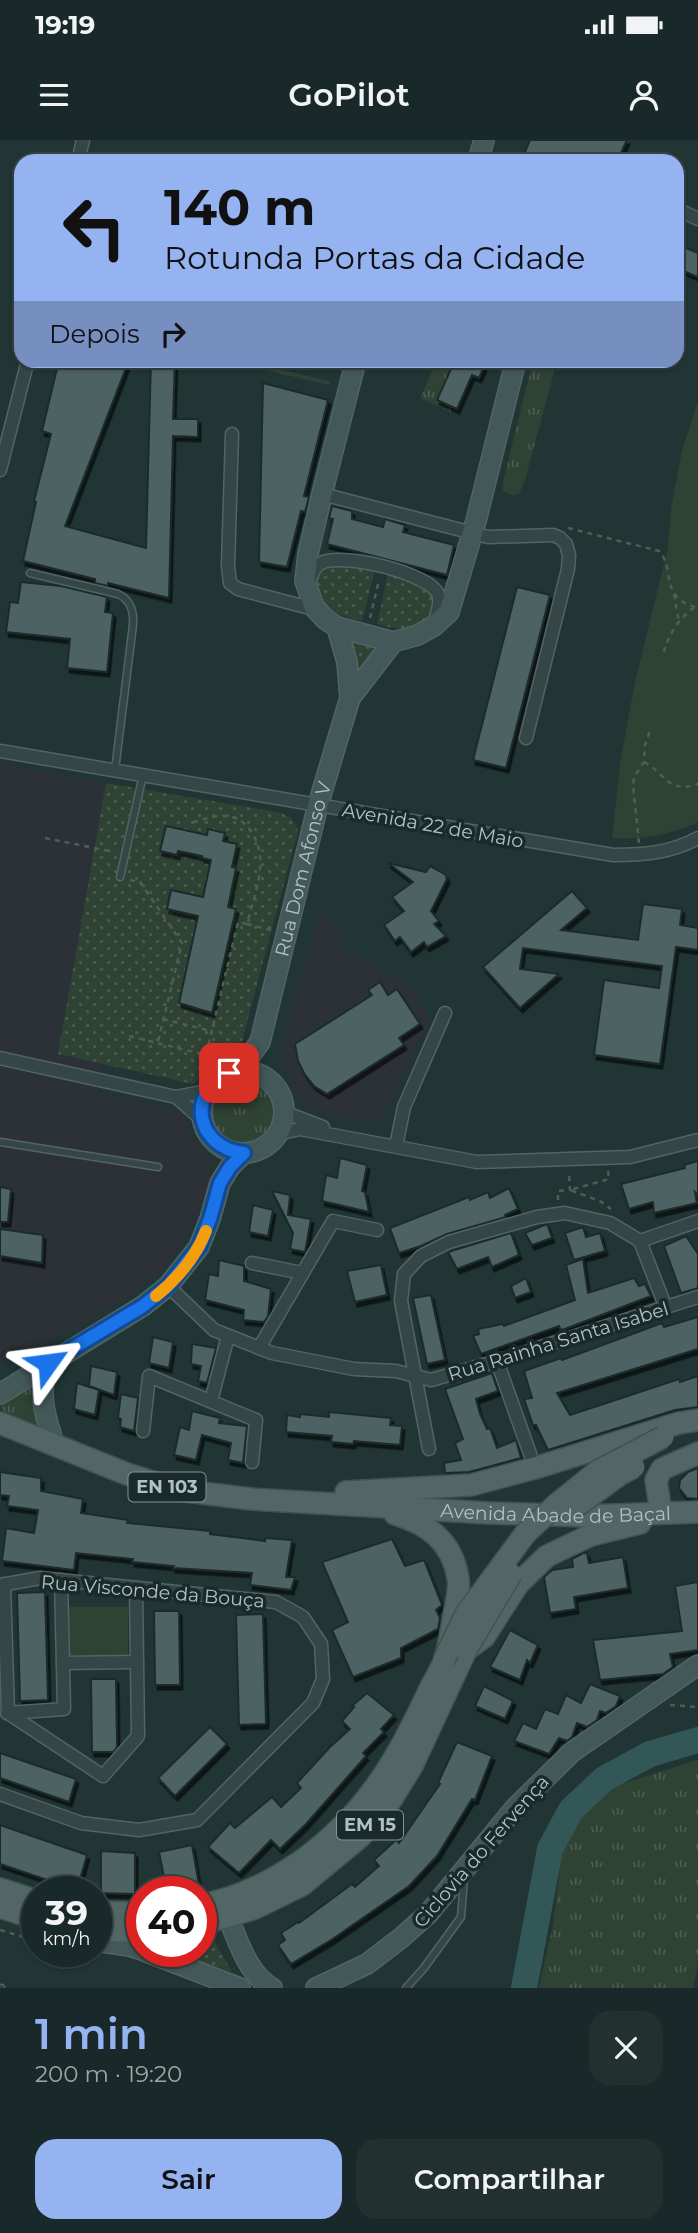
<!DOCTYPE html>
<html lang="pt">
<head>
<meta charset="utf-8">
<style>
	body { margin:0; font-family:Montserrat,sans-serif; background:#223030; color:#f1f3f6; height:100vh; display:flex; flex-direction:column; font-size:26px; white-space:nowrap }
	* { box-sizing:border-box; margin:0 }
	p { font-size:23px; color:#9fa6a8 }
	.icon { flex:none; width:38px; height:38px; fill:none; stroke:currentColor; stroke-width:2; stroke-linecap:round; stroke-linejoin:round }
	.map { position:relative; height:1848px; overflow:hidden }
	.details { display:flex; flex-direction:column; background:#192828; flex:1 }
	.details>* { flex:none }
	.guide { position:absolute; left:14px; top:14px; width:670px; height:214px; border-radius:21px; box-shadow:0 2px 5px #0004,0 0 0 2px #374445; background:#95b2f1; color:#111; overflow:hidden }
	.speed { position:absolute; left:21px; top:1736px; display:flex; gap:14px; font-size:35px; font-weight:700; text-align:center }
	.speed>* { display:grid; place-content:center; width:91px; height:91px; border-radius:50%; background:#192828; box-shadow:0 2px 5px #0004,0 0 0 2px #374445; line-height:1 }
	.speed small { font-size:18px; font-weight:400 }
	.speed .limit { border:10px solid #d22; background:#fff; color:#111 }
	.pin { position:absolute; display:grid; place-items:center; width:60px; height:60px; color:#fff; margin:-30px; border-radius:14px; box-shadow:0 4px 10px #0006 }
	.me { position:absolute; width:77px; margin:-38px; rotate:59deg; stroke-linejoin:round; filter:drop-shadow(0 0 5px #0008) }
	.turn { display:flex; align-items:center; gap:24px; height:147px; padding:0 35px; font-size:32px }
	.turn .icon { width:91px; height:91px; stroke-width:2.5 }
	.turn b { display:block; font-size:49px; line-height:60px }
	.then { display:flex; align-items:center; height:66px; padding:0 35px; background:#0003; gap:14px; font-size:26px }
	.round { display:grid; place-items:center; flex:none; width:74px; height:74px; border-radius:21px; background:#223030 }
	.overview { display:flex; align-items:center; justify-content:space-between; height:119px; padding:0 35px }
	h1 { font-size:42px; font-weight:600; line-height:52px; color:#95b2f1 }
	.cta { display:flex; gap:14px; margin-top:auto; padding:14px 35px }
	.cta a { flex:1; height:80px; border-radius:21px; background:#95b2f1; color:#111; font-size:28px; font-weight:600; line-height:80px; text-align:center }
	.cta a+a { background:#223030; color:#f1f3f6 }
	.status { display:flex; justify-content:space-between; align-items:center; height:49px; padding:0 35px; background:#192828; direction:ltr }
	.status svg { height:19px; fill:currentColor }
	header { display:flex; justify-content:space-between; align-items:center; height:91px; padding:0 35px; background:#192828; font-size:32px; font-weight:600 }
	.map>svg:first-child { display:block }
	.medical { fill:#2c3138 }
	.grass { fill:url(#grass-tufts) }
	.park { fill:#2f4335 }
	.garden { fill:url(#garden-dots) }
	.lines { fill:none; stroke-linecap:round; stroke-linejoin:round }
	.river { stroke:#335657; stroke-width:26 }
	.building { fill:#4d6464; stroke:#1c2c2c; stroke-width:2; filter:url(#shadow) }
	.lane-casing { stroke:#526464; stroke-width:9 }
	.street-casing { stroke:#526464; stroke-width:15 }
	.secondary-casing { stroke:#526464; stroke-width:22 }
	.primary-casing { stroke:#415253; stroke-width:24 }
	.path { stroke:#4c5f57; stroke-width:2.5; stroke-dasharray:5 5; stroke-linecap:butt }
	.lane { stroke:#354646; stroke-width:6 }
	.street { stroke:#354646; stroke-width:12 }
	.secondary { stroke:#435859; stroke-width:19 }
	.primary { stroke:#536666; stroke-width:21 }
	.primary-bridge-casing { stroke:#415253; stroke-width:24; stroke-linecap:butt }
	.primary-bridge { stroke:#536666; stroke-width:21 }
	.route-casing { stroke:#114b97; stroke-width:18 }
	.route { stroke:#1a73e8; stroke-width:12 }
	.slow { stroke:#f59e0b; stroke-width:12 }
	.labels { text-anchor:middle; stroke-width:7; stroke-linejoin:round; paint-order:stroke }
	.shield { fill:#1a2a2a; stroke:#829495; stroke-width:2 }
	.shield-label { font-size:18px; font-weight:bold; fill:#afc2c3 }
	.street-label { font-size:19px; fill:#afc2c3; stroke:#1a2a2a }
</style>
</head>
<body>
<div class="status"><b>19:19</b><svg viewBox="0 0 49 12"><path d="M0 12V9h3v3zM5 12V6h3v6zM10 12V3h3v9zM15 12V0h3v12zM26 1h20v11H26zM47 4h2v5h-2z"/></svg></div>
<header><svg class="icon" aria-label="menu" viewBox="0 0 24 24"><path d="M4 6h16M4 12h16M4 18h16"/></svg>GoPilot<svg class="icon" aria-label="person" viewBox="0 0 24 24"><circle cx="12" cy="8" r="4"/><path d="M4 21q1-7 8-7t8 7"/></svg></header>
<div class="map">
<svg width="698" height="1848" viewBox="0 0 698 1848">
	<defs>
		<pattern id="grass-tufts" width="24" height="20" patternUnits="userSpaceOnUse" patternTransform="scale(1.75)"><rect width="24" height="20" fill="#2f4335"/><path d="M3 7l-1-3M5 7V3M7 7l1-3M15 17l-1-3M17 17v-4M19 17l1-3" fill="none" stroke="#4b5c51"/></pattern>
		<pattern id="garden-dots" width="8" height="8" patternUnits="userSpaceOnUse" patternTransform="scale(1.75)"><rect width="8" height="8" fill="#2f4335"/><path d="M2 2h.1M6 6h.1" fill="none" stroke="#4b5c51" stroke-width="1.8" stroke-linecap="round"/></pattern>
		<filter id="shadow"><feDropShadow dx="2.5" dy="4.5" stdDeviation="0" flood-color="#0009"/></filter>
	</defs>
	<rect width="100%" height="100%" fill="#213535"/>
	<g class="medical">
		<polygon points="0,624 106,643 58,914 102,924 98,952 183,972 191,993 212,1022 207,1051 191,1090 162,1132 126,1158 27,1215 0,1223"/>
		<polygon points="319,773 343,786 337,804 414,848 430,882 384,974 371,984 304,969 279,916"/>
	</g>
	<g class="grass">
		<polygon points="437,221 455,221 451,272 420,258"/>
		<polygon points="533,221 557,221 525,340 519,354 512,355 503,351 503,342"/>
		<polygon points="270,227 331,242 330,245 269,231"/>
		<circle cx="243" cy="972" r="32"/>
		<polygon points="35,1242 40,1286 1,1270 0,1261"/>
		<polygon points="698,1620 698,1824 693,1848 539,1848 553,1785 564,1694 615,1646"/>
	</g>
	<g class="park">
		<path d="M698 261V682C669 695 644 700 612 698L620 625 634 546 668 408 671 368 682 311Z"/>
		<polygon points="69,1467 128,1467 128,1515 69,1516"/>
	</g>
	<g class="garden">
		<path d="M333 423 375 430 362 481C335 474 325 471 313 445L317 432Z"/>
		<path d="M388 433C401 436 420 441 429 451 433 455 434 461 433 467 428 495 397 490 377 484Z"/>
		<polygon points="345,493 387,503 356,539"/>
		<path d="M106 643 282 673 292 679 298 691 238 916C228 918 218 920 210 927 203 933 200 939 193 944L58 914Z"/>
		<polygon points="211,1796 232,1832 170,1811 201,1811 201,1797"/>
	</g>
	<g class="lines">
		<polyline class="river" points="524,1848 550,1709 571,1670 604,1639 650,1614 698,1600"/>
	</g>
	<g class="building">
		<polygon points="530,0 627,0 617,21 521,21"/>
		<polygon points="677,104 698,113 698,137 677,128"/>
		<polygon points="59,220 129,220 65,386 146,408 151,220 175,220 173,279 198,279 198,297 173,296 169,458 108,443 108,446 95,443 95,439 23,421 36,362 34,361 51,294 42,291"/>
		<polygon points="455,220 487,220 479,238 472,235 457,269 437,260"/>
		<polygon points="263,243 328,260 304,356 309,357 305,372 301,371 287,427 259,422"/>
		<polygon points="332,366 352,371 352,379 383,387 385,379 405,385 403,392 454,405 447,435 327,404 333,379 329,378"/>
		<polygon points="21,442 61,446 107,457 105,472 113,473 107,532 67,528 70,499 6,492 10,462 18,463"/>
		<polygon points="517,447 550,455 506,628 473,620"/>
		<polygon points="166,686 207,695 208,689 225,693 223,701 237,704 232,727 236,728 228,767 236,769 212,873 179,863 198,776 167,769 171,750 203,757 211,720 202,718 202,716 178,711 177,715 160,711"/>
		<polygon points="388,723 426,732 430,726 445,734 447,739 431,771 439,781 434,784 446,796 427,807 424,802 411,812 400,797 395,801 384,785 404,771 392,757 413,742"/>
		<polygon points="572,751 587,768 561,790 638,800 643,764 682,769 680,785 698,788 698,810 676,807 660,924 594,915 604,840 659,848 662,826 523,808 520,829 559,834 520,868 483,827"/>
		<polygon points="380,842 388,855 397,849 420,884 399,898 404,905 327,954 314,946 305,935 298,921 295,904 372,855 368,850"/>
		<polygon points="340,1018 367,1025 362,1051 365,1052 369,1072 322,1061 326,1035 337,1038"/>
		<polygon points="698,1021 698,1055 695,1052 697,1063 654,1073 653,1062 629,1069 621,1044 685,1028 684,1025"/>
		<polygon points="0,1047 11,1049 8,1082 0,1082"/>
		<polygon points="509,1048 518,1069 505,1075 506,1077 447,1094 421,1106 399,1113 390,1088 469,1057 470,1060 488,1052 490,1058"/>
		<polygon points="272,1051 290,1055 288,1075 311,1079 305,1112 290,1109 293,1093"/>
		<polygon points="253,1065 273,1070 268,1096 249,1092"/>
		<polygon points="547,1084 552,1098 532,1105 525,1093"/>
		<polygon points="583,1087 586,1097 600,1093 605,1111 574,1120 565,1093"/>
		<polygon points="0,1089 43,1095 42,1123 0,1116"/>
		<polygon points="511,1093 519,1115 492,1127 488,1117 457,1129 448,1112"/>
		<polygon points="686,1096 698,1114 698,1148 681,1153 664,1106"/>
		<polygon points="583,1119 588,1153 634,1138 639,1146 645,1144 651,1156 565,1189 561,1190 559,1186 481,1214 473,1196 479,1194 478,1189 503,1184 504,1186 575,1160 566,1125"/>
		<polygon points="219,1120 244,1126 244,1141 271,1149 268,1176 264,1182 243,1180 244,1170 205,1160 209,1134 218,1136"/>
		<polygon points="381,1125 387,1155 355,1162 347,1131"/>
		<polygon points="526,1138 531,1152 515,1158 511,1146"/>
		<polygon points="431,1155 445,1220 427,1224 413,1158"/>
		<polygon points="698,1177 698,1209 557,1253 570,1275 679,1239 680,1242 698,1236 698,1267 675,1270 548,1310 536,1285 533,1285 524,1259 532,1258 524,1231 561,1218 562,1220 662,1183 664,1187"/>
		<polygon points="153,1197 173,1202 169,1228 149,1223"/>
		<polygon points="192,1204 216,1208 207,1243 198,1241 201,1226 191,1224"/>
		<polygon points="91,1226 117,1232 114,1255 89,1246"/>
		<polygon points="492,1233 498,1251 476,1259 480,1274 487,1289 490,1288 497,1308 516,1300 521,1318 469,1332 445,1333 444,1323 461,1320 455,1303 463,1299 445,1249"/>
		<polygon points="77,1243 99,1250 95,1275 74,1269"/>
		<polygon points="121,1254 138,1258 134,1291 120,1287 121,1279 118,1278"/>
		<polygon points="192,1271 220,1278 219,1283 247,1286 243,1323 228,1320 231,1303 202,1295 196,1320 174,1315 180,1287 189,1290"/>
		<polygon points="329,1272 391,1278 390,1285 402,1286 400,1305 354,1301 353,1304 331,1302 332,1296 286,1292 287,1275 300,1277 300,1274 329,1277"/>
		<polygon points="698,1328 698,1359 687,1358 679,1348 680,1340 688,1332"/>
		<polygon points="0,1332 41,1338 41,1351 83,1359 81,1373 128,1380 127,1383 210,1391 210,1394 265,1401 265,1398 292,1400 286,1437 295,1437 291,1450 250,1445 252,1433 173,1428 174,1426 132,1422 133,1419 76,1413 74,1430 2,1421 6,1388 34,1393 38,1370 7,1366 9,1356 0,1355"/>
		<polygon points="392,1399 405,1426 424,1420 442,1465 436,1470 440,1478 438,1489 401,1508 401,1518 353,1537 332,1490 348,1482 322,1422"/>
		<polygon points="583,1413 587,1413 589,1423 623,1417 628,1448 574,1457 576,1469 550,1473 544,1437 552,1430 573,1427 572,1419"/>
		<polygon points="698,1442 698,1510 670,1514 673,1527 663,1534 600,1540 593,1500 682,1491 675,1446"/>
		<polygon points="45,1452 48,1560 20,1561 17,1453"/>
		<polygon points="154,1471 179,1471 180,1545 155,1545"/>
		<polygon points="263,1474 266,1584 239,1585 236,1475"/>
		<polygon points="510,1490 538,1505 530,1523 527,1520 520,1540 490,1527"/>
		<polygon points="91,1539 116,1539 117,1607 113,1612 92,1612"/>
		<polygon points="590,1544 620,1556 616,1566 606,1573 600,1571 597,1580 587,1587 577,1583 572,1597 567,1601 559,1598 549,1614 514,1601 523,1583 536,1589 545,1569 558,1574 566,1555 581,1563"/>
		<polygon points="484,1546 513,1561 505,1579 475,1566"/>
		<polygon points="367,1553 394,1575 381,1589 384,1592 363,1613 366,1616 306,1684 280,1709 271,1700 239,1733 208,1707 230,1683 235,1688 272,1657 281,1667 301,1648 297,1643 330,1607 350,1589 342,1581 354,1567 352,1566"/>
		<polygon points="210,1587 227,1604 175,1656 158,1638"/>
		<polygon points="457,1602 492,1616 475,1660 472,1659 437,1716 409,1746 331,1800 291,1824 278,1805 285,1800 281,1793 298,1782 299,1783 352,1744 355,1747 379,1726 374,1720 396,1700 399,1703 440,1644 438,1643"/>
		<polygon points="0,1613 76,1639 69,1662 0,1638"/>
		<polygon points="0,1685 87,1715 77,1750 0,1724"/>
		<polygon points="192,1705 199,1745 167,1752 159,1712"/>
		<polygon points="101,1711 135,1713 135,1754 101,1753"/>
	</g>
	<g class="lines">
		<defs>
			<g id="lane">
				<path d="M30 433 118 454C131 460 134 472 133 485L115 630"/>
				<polyline points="120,737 143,635"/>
				<polyline points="0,1002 158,1027"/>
				<polyline points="0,1848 1,1848"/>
				<polyline points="406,1848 424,1828 461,1777 464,1739"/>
			</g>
			<g id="street">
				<polyline points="78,21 83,0"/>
				<polyline points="677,69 698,79"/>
				<polyline points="232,294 228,426 230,443 238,449 317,470"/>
				<polyline points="0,330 28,220"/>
				<polyline points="322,354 488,397 553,395 560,398 566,404 569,415 568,429 526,598"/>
				<path d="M310 441C312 433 314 427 321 423 341 412 429 433 438 454 442 463 436 476 434 486"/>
				<path d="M0 611 613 715C644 715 670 713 698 698"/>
				<polyline points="0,918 176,957 207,951"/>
				<polyline points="176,957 202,980"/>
				<polyline points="284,972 323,987"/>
				<polyline points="277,994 300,989 477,1022 630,1017 698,1000"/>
				<polyline points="396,1006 404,967 445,873"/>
				<polyline points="640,1101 698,1081"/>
				<polyline points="252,1123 302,1133"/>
				<polyline points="168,1146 214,1190 272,1213 354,1229 396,1231 431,1240 497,1221 698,1157"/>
				<polyline points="259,1208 333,1081 377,1090"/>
				<polyline points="497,1221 535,1328"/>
				<polyline points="211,1261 228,1196"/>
				<polyline points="143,1291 149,1236 256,1280 252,1322"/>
				<polyline points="429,1309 401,1161 404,1134 421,1116 449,1102 537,1077 565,1073 610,1083 640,1101 666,1168"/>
				<polyline points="4,1444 8,1573 103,1636 138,1596 136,1448"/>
				<polyline points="0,1445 40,1438 276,1462 303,1477 321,1504 323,1539 313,1563 197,1680 139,1690 81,1683 0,1654"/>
				<polyline points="63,1523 137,1522"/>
				<polyline points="7,1573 64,1569 61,1440"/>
			</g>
			<g id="secondary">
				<polyline points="478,21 484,0"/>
				<polyline points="356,220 322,354 308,414 305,441 314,467 325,479 337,487 393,502 418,495 434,486 449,472 476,381 516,220"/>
				<polyline points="350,558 393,502"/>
				<path id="s1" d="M239 931 260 902 318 665 350 558 347 522 337 487"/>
				<circle cx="243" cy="972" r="41"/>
				<path d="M48 1223C39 1251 43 1270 52 1297"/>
				<polyline points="0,1254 143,1166 168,1146 199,1107 210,1079 220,1043 230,1027 244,1013"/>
				<path d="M219 1766 225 1770C237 1797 246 1833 272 1848"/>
				<polyline points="96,1801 129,1806 142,1810"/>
				<polyline points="144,1811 240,1848"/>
				<polyline points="316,1848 367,1824 401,1798 428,1774 515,1668 572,1612 698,1525"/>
			</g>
			<g id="primary">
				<path id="s2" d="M0 1283 127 1334 178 1350 251 1359 489 1373 586 1376 698 1372"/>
				<polyline points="346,1352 471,1345 535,1328 679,1283 698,1280"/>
				<polyline points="661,1373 656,1340 662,1329 698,1313"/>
				<polyline points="0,1749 37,1761"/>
				<path d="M201 1765C251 1756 300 1727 336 1692 378 1653 403 1606 427 1555 432 1544 439 1533 444 1522 449 1508 451 1490 454 1475 456 1463 460 1450 458 1438 452 1401 428 1384 395 1374"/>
				<polyline points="0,1767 37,1779"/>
				<polyline points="96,1772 142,1773"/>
				<polyline points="201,1784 253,1769 302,1745 360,1697 391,1660 412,1626 466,1510 484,1497 518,1444 547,1416 591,1395 640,1383"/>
				<polyline points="96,1790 142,1792"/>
			</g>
		</defs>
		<use href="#lane" class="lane-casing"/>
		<use href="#street" class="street-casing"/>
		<use href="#secondary" class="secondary-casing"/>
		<use href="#primary" class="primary-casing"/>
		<g class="path">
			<path d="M568 388 659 411C676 429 658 458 698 468"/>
			<polyline points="674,454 679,482"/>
			<polyline points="370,478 379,440"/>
			<path d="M664 512C667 497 681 475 694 468"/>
			<path d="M644 622C666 633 666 654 698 644"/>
			<path d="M193 682C203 680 215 675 226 676 238 677 246 683 252 693 270 720 254 755 247 784L271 790"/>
			<polyline points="45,698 114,712"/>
			<polyline points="639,703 633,645 634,637 644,622 645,605 651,588"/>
			<polyline points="130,740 140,742 182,803 158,902"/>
			<polyline points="163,879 211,891"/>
			<polyline points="129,896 206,915 238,782 247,784"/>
			<polyline points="608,1031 609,1039 570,1050 600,1061 611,1069"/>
			<polyline points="558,1060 558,1051 570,1050 569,1033"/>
			<polyline points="670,1565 698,1567"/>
			<polyline points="0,1790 37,1801"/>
		</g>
		<use href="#lane" class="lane"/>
		<use href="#street" class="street"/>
		<use href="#secondary" class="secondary"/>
		<use href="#primary" class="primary"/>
		<defs>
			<g id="primary-bridge">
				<polyline points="574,1368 619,1335 634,1327"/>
				<polyline points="466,1510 511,1434"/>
				<polyline points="444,1520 466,1474 525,1394 557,1364 598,1331 663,1297"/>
			</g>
		</defs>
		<use href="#primary-bridge" class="primary-bridge-casing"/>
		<use href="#primary-bridge" class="primary-bridge"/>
	</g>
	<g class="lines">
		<defs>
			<path id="route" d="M48 1223 143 1166 168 1146 199 1107 210 1079 220 1043 230 1027 244 1013C197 1008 185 954 229 933"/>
		</defs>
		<use href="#route" class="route-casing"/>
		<use href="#route" class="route"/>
		<path class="slow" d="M156 1156C177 1139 196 1116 206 1091"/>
	</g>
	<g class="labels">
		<g class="shield">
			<rect x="128.5" y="1332.5" width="77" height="29" rx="5"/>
			<rect x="337" y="1670.5" width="66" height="29" rx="5"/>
		</g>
		<g class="shield-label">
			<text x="167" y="1353">EN 103</text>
			<text x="370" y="1691">EM 15</text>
		</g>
		<g class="street-label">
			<text transform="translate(433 685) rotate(10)" y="7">Avenida 22 de Maio</text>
			<text dy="7" stroke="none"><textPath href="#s1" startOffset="214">Rua Dom Afonso V</textPath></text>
			<text transform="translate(558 1201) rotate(-17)" y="7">Rua Rainha Santa Isabel</text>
			<text dy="7" stroke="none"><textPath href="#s2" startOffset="569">Avenida Abade de Baçal</textPath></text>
			<text transform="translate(153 1451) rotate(5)" y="7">Rua Visconde da Bouça</text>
			<text transform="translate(481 1711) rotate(-49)" y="7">Ciclovia do Fervença</text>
		</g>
	</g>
</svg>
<div class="speed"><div>39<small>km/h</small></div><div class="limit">40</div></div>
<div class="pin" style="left:229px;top:933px;background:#d93025"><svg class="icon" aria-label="arrive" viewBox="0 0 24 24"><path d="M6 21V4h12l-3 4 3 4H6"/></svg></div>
<svg class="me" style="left:48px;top:1223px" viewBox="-20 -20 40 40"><path d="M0-17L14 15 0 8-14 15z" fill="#1a73e8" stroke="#fff" stroke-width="4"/></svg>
<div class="guide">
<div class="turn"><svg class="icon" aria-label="left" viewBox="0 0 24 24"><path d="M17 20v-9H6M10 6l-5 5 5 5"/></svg><div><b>140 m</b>Rotunda Portas da Cidade</div></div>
<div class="then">Depois<svg class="icon" aria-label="right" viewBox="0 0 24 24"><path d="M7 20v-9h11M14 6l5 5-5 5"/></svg></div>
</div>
</div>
<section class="details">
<div class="overview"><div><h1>1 min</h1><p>200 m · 19:20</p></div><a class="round"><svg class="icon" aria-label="close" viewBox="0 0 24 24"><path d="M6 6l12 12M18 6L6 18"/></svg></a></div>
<div class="cta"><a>Sair</a><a>Compartilhar</a></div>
</section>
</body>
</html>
